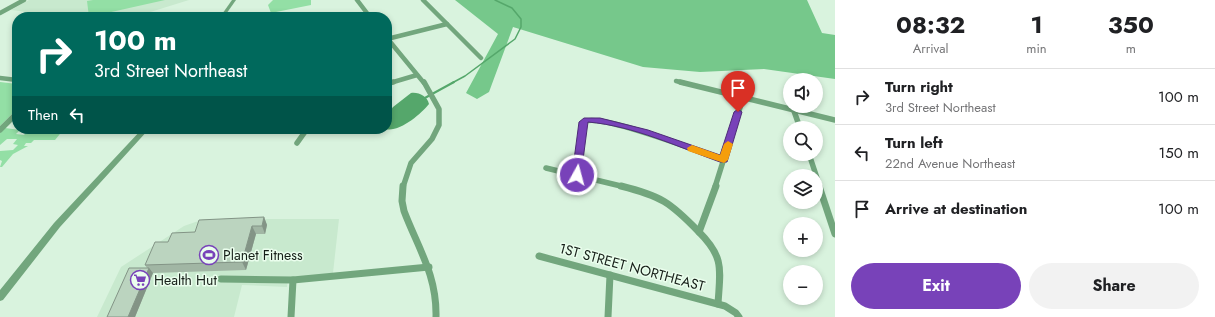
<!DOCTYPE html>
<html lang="en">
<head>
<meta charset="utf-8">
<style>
	body { margin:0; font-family:Jost,sans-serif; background:#f2f2f2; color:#202124; height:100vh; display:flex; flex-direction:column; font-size:15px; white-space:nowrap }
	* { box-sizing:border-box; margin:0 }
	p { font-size:13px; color:#757577 }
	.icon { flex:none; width:22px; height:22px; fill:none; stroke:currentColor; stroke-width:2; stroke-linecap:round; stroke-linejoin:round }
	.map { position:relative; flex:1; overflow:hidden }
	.drawer { display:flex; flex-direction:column; background:#fff; width:380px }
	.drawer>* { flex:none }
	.guide { position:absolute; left:12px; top:12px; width:380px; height:122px; border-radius:16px; box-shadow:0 2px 6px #0003; background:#00695c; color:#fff; overflow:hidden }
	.controls { position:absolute; left:783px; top:73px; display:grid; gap:8px }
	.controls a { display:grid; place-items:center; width:40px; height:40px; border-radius:50%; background:#fff; box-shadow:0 2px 6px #0003; font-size:20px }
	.pin { position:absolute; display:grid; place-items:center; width:34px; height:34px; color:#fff; margin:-41px -17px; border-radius:50% 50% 50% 0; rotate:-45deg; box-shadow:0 0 4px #0007 }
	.pin .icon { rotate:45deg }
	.me { position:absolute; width:44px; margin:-22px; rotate:7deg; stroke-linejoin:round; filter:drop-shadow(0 0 3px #0008) }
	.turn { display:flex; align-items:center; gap:14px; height:84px; padding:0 16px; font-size:18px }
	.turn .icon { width:52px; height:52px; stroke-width:2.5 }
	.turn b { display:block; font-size:28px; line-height:34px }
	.then { display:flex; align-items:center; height:38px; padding:0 16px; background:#0003; gap:8px; font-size:15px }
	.eta { display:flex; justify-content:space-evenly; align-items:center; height:68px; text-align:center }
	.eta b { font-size:24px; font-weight:700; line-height:28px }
	.primary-button { display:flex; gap:8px; margin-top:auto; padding:8px 16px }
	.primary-button a { flex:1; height:46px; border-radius:24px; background:#7842b9; color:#fff; font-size:16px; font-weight:700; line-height:46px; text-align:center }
	.primary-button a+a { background:#f2f2f2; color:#202124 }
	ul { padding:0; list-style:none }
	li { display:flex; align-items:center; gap:12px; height:56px; padding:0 16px; border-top:1px solid #e0e0e0 }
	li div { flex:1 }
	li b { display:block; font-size:15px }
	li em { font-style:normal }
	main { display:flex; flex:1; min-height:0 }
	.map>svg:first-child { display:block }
	.built { fill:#c8e9ce }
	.green { fill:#93dfa5 }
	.forest { fill:#76c88b }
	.water { fill:#55a76b }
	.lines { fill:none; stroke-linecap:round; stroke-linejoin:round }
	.stream-far1 { stroke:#55a76b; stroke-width:1.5 }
	.stream { stroke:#55a76b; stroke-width:2 }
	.minor-far2 { stroke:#72a67d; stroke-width:4.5 }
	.minor-far1 { stroke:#72a67d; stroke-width:5.5 }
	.minor { stroke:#72a67d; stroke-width:7 }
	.tertiary { fill:#72a67d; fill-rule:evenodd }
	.wall { fill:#a1b6a4 }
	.shaded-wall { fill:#839486 }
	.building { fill:#bbd4bf; stroke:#839486 }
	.route { fill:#7842b9; stroke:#4e2b78 }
	.slow { fill:#f59e0b }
	.labels { text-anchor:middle; stroke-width:3; stroke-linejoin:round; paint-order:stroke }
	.near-poi-label { font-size:14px; fill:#161f18; stroke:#eafeed; text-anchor:start }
	.near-street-label { font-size:14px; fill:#161f18; stroke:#eafeed }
</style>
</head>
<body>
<main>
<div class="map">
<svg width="835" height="317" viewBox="0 0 835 317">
	<rect width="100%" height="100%" fill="#d9f3de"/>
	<g class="built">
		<polygon points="29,0 189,0 144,14 121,17 66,17 11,10"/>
		<polygon points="204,219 339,219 333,273 288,279 287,287 242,285 234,317 97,317 121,267 184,226"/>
	</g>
	<g class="green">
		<polygon points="93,0 165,0 89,17 87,1"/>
		<polygon points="273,0 311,0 311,5 271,13 268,5"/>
		<polygon points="0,82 17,84 17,109 0,126"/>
		<polygon points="5,128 20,130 16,134 24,135 29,129 32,130 28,134 43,134 47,130 35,129 64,129 55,140 34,140 31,143 26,143 24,146 28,146 13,154 2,167 0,167 2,161 0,160 0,151 13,150 18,145 13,144 17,139 7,139 0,145 0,133"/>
	</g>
	<polygon class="forest" points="455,0 807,0 822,33 835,35 835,79 764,69 700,72 643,67 513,27 489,92 477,99 466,93 498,34"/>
	<path class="water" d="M411 93C419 92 427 96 429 104 421 114 399 133 385 129H387V115L393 107Z"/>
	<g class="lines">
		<polyline class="stream-far1" points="452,83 465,76 515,39 521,27 521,19 512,8 495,0"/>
		<polyline class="stream" points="423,99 454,82"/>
		<g class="minor-far2">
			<polyline points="357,0 370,17"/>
			<polyline points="423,0 481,58"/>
			<polyline points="0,13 24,0"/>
			<polyline points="387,38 424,83"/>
			<polyline points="387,39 447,24"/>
			<polyline points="0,78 17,80"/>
			<polyline points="676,81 684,83"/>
			<polyline points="390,83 417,75"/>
		</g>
		<g class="minor-far1">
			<polyline points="680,82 835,120"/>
			<polyline points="387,84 393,82"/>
			<polyline points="794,111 800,128"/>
			<polyline points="0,130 17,113"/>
			<polyline points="297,143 307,129"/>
			<polyline points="809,154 820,187"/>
			<polyline points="546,168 625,187"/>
			<path d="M577 175 584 122C599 112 702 153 723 160"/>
			<polyline points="403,187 411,163 432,139 439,125 439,109 424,82"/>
			<polyline points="715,187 743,98"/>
		</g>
		<g class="minor">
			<path d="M403 186 402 201 404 211C418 248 437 275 436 317"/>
			<path d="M621 186C661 196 670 202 699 232"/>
			<path d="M716 186 699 232C725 258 720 270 718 304"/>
			<polyline points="819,186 835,234"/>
			<polyline points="539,256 725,306 736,313 739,317"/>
			<polyline points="221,279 293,280 429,267"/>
			<polyline points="291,317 293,280"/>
			<polyline points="608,317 610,275"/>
		</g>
		<g class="tertiary">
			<polygon points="232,0 236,0 224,17 220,17"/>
			<polygon points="142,129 149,129 60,227 3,300 0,301 0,290 54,223"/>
		</g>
	</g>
	<polygon class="wall" points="264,217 267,225 265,234 256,234 246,270 153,273 135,317 107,317 147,268 145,265 168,242 195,232"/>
	<g class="shaded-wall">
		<polygon points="264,217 267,225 265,234 262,226"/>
		<polygon points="252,226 256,234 246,270 242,262"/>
		<polygon points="149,268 153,273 135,317 128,317"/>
	</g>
	<g class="building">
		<polygon points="264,217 262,226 252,226 242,262 145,265 155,242 168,242 172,233 195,232 199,220"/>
		<polygon points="129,268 149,268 128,317 107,317"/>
	</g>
	<path class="route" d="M738 109 742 112 727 162H720C678 147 634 126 588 122L581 175 577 178 572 175 579 122 584 118H600L648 130 720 155 734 112Z"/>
	<polygon class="slow" points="728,141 733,144 728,160 724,163 688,151 687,148 692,145 720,155 724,144"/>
	<defs>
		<symbol id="stadium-ring" viewBox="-11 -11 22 22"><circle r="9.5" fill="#eafeed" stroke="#7842b9" stroke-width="1.5"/><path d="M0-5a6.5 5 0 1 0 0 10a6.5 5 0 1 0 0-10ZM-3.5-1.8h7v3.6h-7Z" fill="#7842b9"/></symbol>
		<symbol id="supermarket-ring" viewBox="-11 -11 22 22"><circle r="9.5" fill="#eafeed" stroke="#7842b9" stroke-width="1.5"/><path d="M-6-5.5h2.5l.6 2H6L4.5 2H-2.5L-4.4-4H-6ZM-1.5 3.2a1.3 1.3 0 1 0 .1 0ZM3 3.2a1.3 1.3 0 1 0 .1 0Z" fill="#7842b9"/></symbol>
	</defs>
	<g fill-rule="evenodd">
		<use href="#stadium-ring" x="198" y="244" width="22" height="22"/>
		<use href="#supermarket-ring" x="129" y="269" width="22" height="22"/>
	</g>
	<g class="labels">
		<g class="near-poi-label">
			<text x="223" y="260">Planet Fitness</text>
			<text x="154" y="285">Health Hut</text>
		</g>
		<g class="near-street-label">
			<text transform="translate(632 267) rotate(15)" y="5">1ST STREET NORTHEAST</text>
		</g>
	</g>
</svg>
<div class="controls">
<a><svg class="icon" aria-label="sound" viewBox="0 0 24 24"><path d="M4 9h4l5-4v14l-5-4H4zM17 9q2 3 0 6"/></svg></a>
<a><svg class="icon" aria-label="search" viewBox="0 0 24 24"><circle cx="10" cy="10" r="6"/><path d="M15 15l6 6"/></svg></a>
<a><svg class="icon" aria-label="layers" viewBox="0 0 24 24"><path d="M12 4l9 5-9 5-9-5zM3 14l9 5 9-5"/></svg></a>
<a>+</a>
<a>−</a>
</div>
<div class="pin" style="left:738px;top:112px;background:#d93025"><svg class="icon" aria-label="arrive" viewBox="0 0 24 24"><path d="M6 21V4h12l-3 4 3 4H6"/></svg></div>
<svg class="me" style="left:577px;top:175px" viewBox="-20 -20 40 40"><circle r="17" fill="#7842b9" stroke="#fff" stroke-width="3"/><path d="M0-11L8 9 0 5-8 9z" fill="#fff"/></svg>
<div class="guide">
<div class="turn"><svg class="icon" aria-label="right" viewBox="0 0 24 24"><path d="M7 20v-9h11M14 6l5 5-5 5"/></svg><div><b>100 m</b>3rd Street Northeast</div></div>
<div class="then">Then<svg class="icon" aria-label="left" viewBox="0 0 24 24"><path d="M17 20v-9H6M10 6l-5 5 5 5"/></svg></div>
</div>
</div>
<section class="drawer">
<div class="eta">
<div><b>08:32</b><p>Arrival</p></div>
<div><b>1</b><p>min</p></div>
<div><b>350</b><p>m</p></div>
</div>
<ul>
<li><svg class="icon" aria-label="right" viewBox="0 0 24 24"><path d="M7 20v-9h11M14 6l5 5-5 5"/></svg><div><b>Turn right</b><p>3rd Street Northeast</p></div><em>100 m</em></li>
<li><svg class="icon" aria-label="left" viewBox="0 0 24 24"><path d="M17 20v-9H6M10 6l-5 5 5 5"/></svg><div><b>Turn left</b><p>22nd Avenue Northeast</p></div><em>150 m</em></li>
<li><svg class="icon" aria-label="arrive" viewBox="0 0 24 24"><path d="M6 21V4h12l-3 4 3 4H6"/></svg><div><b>Arrive at destination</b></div><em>100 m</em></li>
</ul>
<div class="primary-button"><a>Exit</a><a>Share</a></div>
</section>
</main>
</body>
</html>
